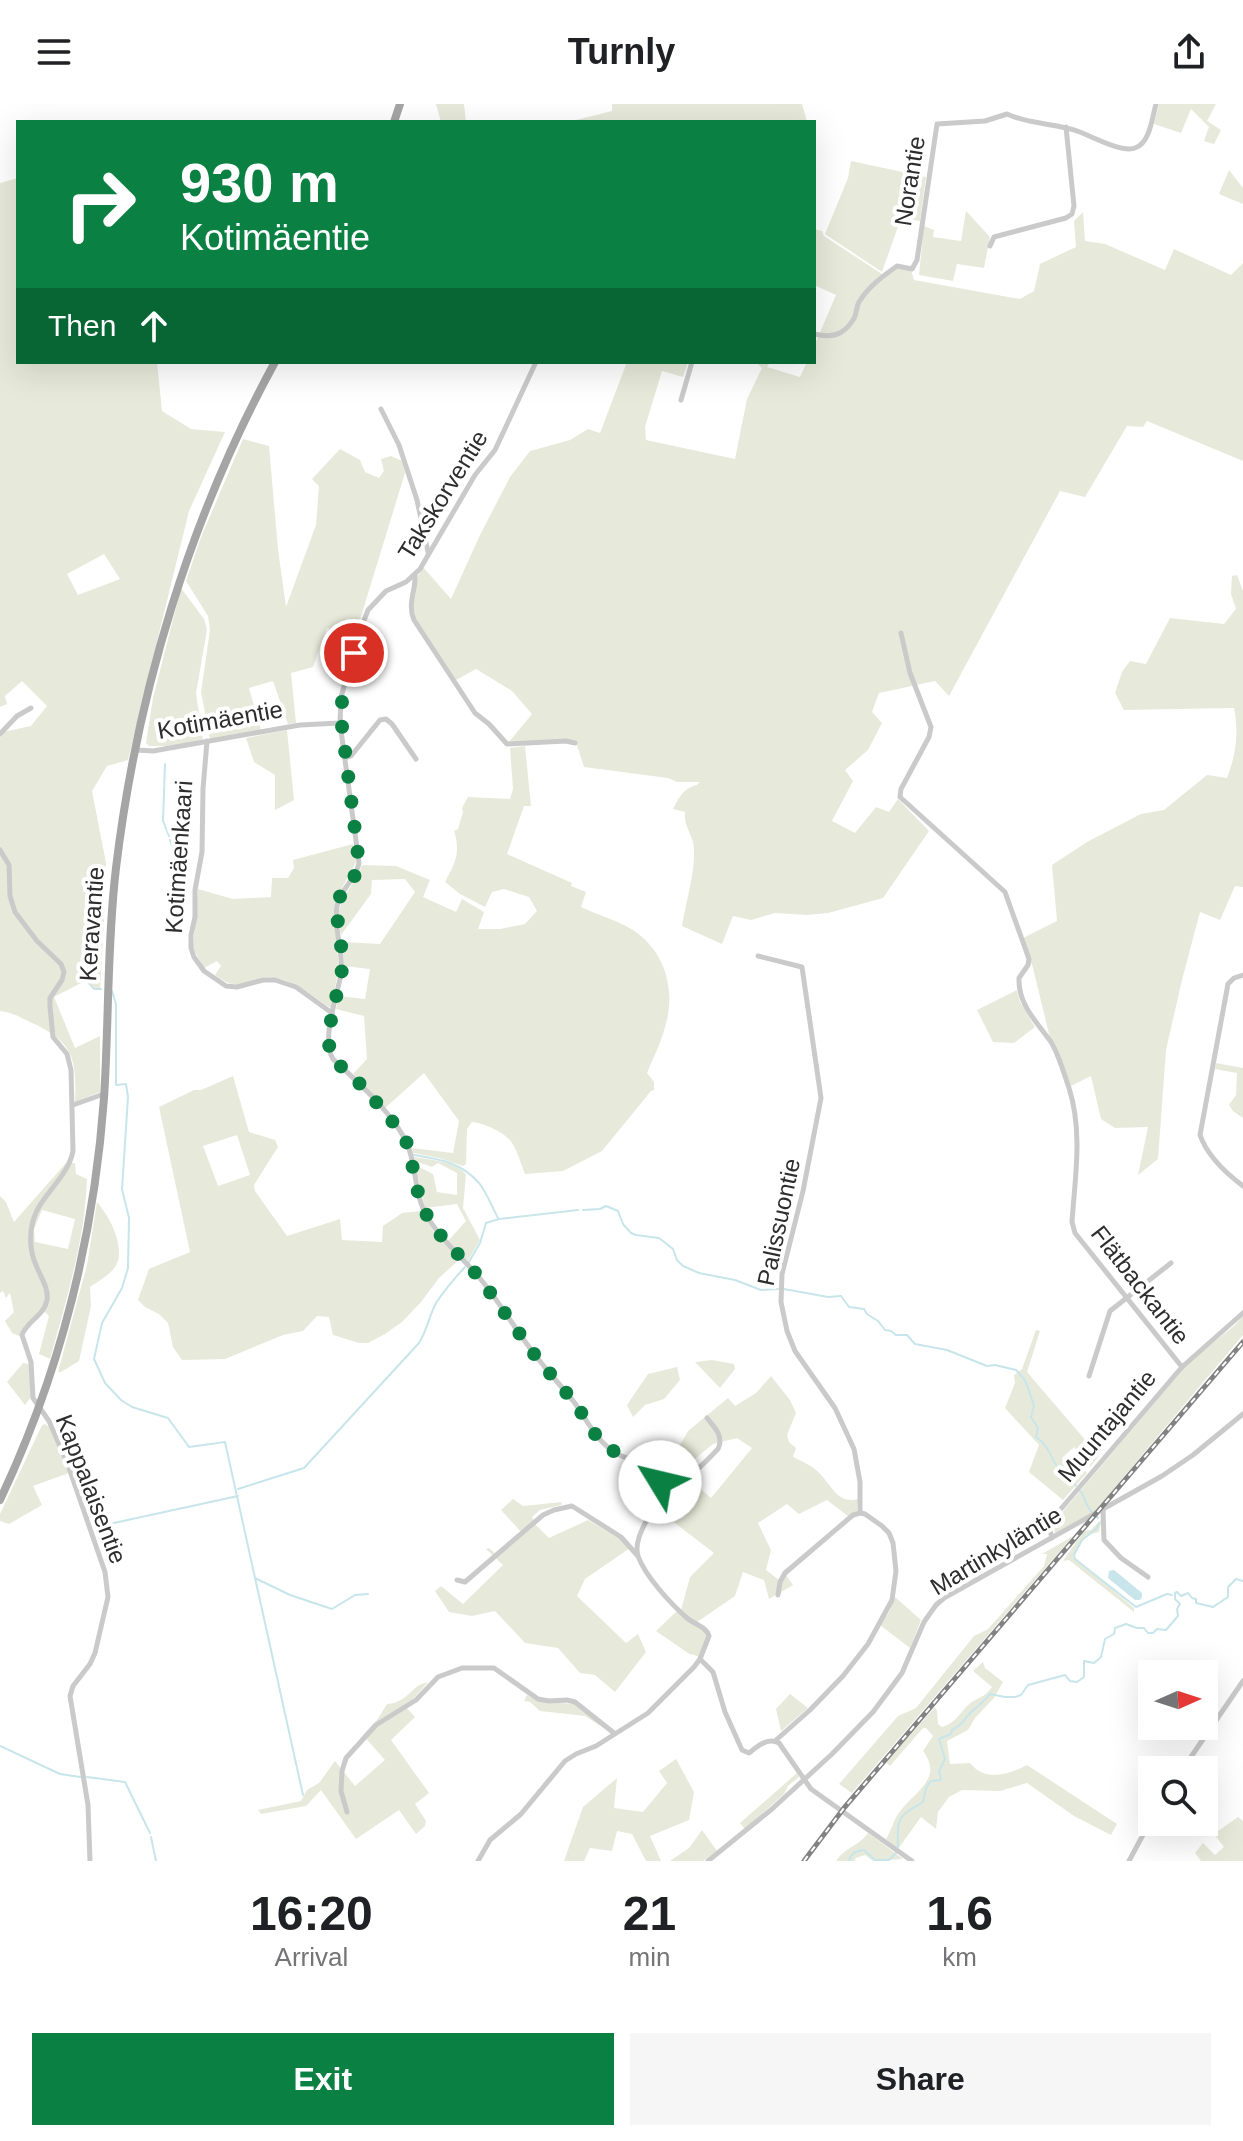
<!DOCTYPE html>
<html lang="en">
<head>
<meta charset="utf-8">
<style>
	body { margin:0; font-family:Helvetica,sans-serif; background:#f6f6f6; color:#202124; height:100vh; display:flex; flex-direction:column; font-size:30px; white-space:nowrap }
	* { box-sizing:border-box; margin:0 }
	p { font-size:26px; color:#757577 }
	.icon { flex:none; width:44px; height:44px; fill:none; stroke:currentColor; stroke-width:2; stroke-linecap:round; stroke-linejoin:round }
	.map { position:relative; height:1757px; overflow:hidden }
	.details { display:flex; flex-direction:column; background:#fff; flex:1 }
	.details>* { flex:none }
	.hud { position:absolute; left:16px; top:16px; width:800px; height:244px; border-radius:0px; box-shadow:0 8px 32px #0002; background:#0b8043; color:#fff; overflow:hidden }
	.needle { width:52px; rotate:87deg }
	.tools { position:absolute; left:1138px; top:1556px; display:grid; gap:16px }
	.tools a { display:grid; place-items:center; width:80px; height:80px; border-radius:0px; background:#fff; box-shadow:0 8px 32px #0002; font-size:40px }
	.pin { position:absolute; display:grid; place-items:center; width:68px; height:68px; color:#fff; margin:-34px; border:4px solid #fff; border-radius:50%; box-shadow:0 2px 8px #0007 }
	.me { position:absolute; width:88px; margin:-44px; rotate:306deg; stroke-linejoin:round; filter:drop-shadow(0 0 6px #0008) }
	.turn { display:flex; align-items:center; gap:28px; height:168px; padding:0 32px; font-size:36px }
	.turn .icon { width:104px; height:104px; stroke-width:2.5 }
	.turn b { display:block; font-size:56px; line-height:68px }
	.then { display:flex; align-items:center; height:76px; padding:0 32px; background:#0003; gap:16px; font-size:30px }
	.eta { display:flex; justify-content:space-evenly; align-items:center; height:136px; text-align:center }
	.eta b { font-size:48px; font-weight:700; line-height:56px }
	.action { display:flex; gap:16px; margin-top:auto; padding:16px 32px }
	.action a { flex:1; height:92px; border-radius:0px; background:#0b8043; color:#fff; font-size:32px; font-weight:700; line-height:92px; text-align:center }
	.action a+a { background:#f6f6f6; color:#202124 }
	header { display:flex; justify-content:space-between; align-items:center; height:104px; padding:0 32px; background:#fff; font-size:36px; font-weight:700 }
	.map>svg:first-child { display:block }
	.green { fill:#e7eada; fill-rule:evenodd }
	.water { fill:#c7e5ea }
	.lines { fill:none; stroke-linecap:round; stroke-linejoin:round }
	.stream { stroke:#c7e5ea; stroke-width:2 }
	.minor { stroke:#cacaca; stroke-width:5 }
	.major { stroke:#a5a5a5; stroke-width:8 }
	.rail-casing { stroke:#828282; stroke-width:5 }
	.rail { stroke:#fff; stroke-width:2; stroke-dasharray:6; stroke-linecap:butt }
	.route { stroke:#0b8043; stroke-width:14; stroke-dasharray:0 25.2 }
	.labels { text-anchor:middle; stroke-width:8; stroke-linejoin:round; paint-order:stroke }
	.street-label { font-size:24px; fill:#2d2d2d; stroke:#fff }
</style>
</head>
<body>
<header><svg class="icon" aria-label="menu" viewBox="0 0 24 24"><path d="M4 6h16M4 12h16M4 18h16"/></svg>Turnly<svg class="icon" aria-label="share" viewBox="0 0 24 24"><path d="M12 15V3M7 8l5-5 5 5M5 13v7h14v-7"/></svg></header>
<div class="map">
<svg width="1243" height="1757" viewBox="0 0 1243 1757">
	<rect width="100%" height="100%" fill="#fff"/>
	<g class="green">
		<polygon points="436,0 464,0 466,18 441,18"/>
		<polygon points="612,0 802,0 807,17 568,18 612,7"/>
		<polygon points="1159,0 1216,0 1207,17 1221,26 1214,40 1204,37 1209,23 1191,5 1181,29 1154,20"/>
		<polygon points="851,57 926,73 920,117 901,114 882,168 825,130 848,74"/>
		<polygon points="1229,66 1243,84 1243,100 1219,90"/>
		<path d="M18 74V258H157L162 307 191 325 225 328 189 407 128 656 107 662 92 687 106 759V780L100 886 93 885 85 877 54 893 75 944 100 932V988L75 998C77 952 72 937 30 918 20 913 11 908 0 907V634L3 628 31 622 47 602 22 577 5 592 7 600 0 603V79ZM104 450 120 475 78 491 67 470Z"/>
		<polygon points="966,107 990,133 984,164 957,160 953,177 919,171 924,122 934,126 933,133 961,137"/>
		<path d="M1083 108 1085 137 1105 140 1165 166 1174 145 1231 171 1243 159V357L1147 317 1143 323 1127 322 1085 393 1060 387 949 592 935 577 879 589 872 608 882 619 868 646 845 666 853 677 832 717 855 729 876 703 889 708 898 695 929 727 883 794 828 809 807 811 775 809 751 816 733 812 722 840 682 822C686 797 695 770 694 745 694 732 683 722 685 708L673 705C677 697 682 687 691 683 701 679 692 685 700 678H677L668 674 584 663 576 638 508 639 532 610 512 587 476 565 456 576 416 516 412 498 418 472 423 463 451 495 480 431 510 373 530 347 570 336 588 325 600 329 627 258H688L683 273 662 267 645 323 646 336 735 355 747 295 762 264 756 258H770L767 263 800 273 807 258H814V242L836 191 814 181V125L822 127 824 132 885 172 897 163 911 166 914 176 1020 195 1034 187 1040 160 1076 143 1074 117Z"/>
		<polygon points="243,335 269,342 278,445 286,503 316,421 319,382 312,375 340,345 360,356 365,368 379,374 384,367 381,355 391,352 402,357 405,369 355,532 327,524 313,563 291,569 296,619 288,620 273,577 249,584 261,626 210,635 201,588 210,526 208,512 186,477 201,433"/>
		<path d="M1237 471 1243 487V783L1235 782 1220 816 1200 808 1182 876 1166 946 1158 1055 1138 1071 1148 1023 1115 1024 1101 1015 1091 972 1071 982 1050 934 1033 864 1023 834 1057 817 1052 761 1087 738 1141 710 1164 706 1207 671 1227 674C1236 651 1239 628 1234 604L1124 606 1115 589 1122 568 1130 557 1146 560 1170 514 1224 520 1236 505 1231 490 1232 472Z"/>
		<polygon points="181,484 204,515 207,526 196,589 203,637 170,642 149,642 146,639 153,594"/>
		<polygon points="287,626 294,696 275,706 275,671 254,658 246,634"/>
		<path d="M525 642 531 702H524L507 750 572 779 571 782 586 788 581 803C596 810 612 815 626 822 664 842 677 884 665 923 661 939 653 954 647 969L654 978V986L651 987 602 1047 563 1067 525 1070C521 1060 518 1048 512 1039 506 1029 484 1019 472 1018L467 1025 466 1060 463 1062 439 1054 413 1049 412 1044 453 1049 459 1017 424 969 385 1004 353 970 367 955 364 912 336 905 339 892 365 895 370 865 344 862 343 838 380 840 415 788 405 775 372 776 371 790 341 831C332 793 351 791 362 761L396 762 430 776 423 793 456 808 462 795 484 808 478 825H500L525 820 537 807 529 793 504 785 492 788 485 803 460 790 445 778C455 759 461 749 454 727L458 725 463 708 462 704 468 693 510 695 513 685 510 644Z"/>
		<path d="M353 740 356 758 335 797 334 813 339 863 331 904C313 893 296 877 275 874 247 869 245 893 215 871L221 862 217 857 204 864 193 844 198 785 233 795 271 793 272 774H288L294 764 293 756Z"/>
		<polygon points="1017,886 1020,898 1035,923 1014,939 993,938 977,906"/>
		<polygon points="1216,959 1243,964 1243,1014 1233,1007 1229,1001 1236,991 1237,969 1215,965"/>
		<path d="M233 972 249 1028 275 1036 278 1043 254 1081 255 1087 287 1132 340 1115 342 1136 382 1138 383 1122 402 1109 421 1107 435 1130 460 1155 439 1174 421 1198 402 1218 385 1230 368 1239H359L333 1231 329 1213 317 1212 303 1227 283 1231 225 1255 182 1256 173 1243 168 1219 159 1210 145 1203 138 1196 149 1165 190 1148 159 1003 194 986H201ZM237 1031 250 1071 218 1082 203 1042Z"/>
		<path d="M414 1053C431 1056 454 1057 466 1070L463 1104 480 1136 468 1157 448 1137 466 1117 457 1100 425 1104 415 1061 433 1070 437 1088 457 1091V1069L438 1059 432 1063 415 1057Z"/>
		<path d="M66 1059H75L76 1070 87 1075C85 1136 66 1197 50 1255L39 1250 49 1212 42 1205 24 1223 19 1232 12 1229 5 1217 14 1208 10 1189 6 1194 3 1187 0 1189V1092L6 1098 14 1118ZM42 1106 75 1115 68 1145 35 1138 34 1125Z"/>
		<path d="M97 1098C109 1112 123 1138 118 1157 114 1169 100 1176 90 1183L91 1202 79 1257 61 1268H58L87 1161Z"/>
		<polygon points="1243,1212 1243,1231 1095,1407 1055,1429 1053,1419 1189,1258 1234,1222"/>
		<polygon points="1036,1226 1040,1227 1027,1268 1099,1352 1090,1363 1074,1343 1062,1354 1066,1360 1076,1357 1087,1369 1063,1396 1029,1368 1039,1341 1005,1304 1015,1279 1014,1271 1022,1265"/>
		<polygon points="712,1256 734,1260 735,1265 720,1284 695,1258"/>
		<polygon points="23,1259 29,1260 31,1293 25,1301 7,1278"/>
		<polygon points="677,1263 680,1276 664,1295 645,1301 633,1313 627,1301 648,1270"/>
		<path d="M771 1272 790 1296 796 1309 787 1331 789 1338 796 1344 793 1353C801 1357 811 1361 817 1367 831 1379 837 1401 858 1395L857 1407 848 1412 827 1396 799 1410 787 1400 758 1419 771 1446 766 1466 779 1476 786 1471 793 1481 769 1495 764 1476 743 1468 735 1492 697 1518 692 1516 681 1506 690 1473 714 1449 654 1403 661 1387 652 1363 675 1350 688 1327 728 1294 735 1302 756 1289ZM737 1334 752 1344 711 1394 680 1367 713 1340Z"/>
		<polygon points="45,1320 49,1323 69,1369 33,1382 42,1401 9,1420 0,1417 0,1410 42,1321"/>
		<polygon points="513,1395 523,1402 562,1398 561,1401 540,1406 532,1413 536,1421 549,1434 588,1416 619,1434 630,1444 585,1475 577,1492 626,1539 638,1530 646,1548 615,1588 595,1571 580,1569 558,1544 525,1539 495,1507 472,1512 449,1508 435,1487 441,1482 463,1500 503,1461 486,1445 489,1444 498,1452 523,1430 501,1406"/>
		<polygon points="1102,1415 1099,1428 1086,1431 1073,1452 1134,1504 1134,1508 1069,1456 1063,1457 1084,1427 1091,1426"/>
		<polygon points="1073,1432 852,1689 839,1680 898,1612 916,1604 974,1532 988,1525 1044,1462 1047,1450 1042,1450"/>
		<polygon points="895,1493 921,1516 910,1544 880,1521 889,1508"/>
		<polygon points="677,1507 704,1526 707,1533 699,1553 692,1550 691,1551 656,1527"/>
		<path d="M983 1558 985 1564 1003 1578 994 1594 975 1614 968 1626 947 1637 950 1660 970 1659C985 1678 1008 1671 1027 1661L1117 1720 1111 1731 1074 1712 1027 1679 1000 1687 962 1686 949 1693 938 1708 936 1725 921 1713 898 1745 886 1735C892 1725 894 1714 901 1706 917 1686 943 1674 923 1647L933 1632 926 1624H923L890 1662 886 1658 935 1603 937 1607 938 1620 942 1623C958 1619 962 1603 975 1596 986 1590 984 1593 992 1583L973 1567Z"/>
		<path d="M428 1578 413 1595 404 1601 415 1613 391 1636 429 1689 415 1700 426 1717 425 1722 416 1730 399 1706 356 1735 321 1686 306 1702 261 1710 258 1706 301 1697 307 1686 319 1679 335 1657 355 1682 385 1656 363 1631 377 1616 387 1600C410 1598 409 1582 428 1578Z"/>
		<polygon points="790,1590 808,1604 781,1627 776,1605"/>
		<polygon points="527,1591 538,1597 574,1600 610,1628 585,1612 540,1607 530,1598 524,1597"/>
		<polygon points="676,1655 694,1688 689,1716 650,1732 661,1757 646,1757 632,1730 617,1727 612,1747 590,1744 584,1757 564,1757 583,1703 617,1674 614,1704 643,1708 667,1679 659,1667"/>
		<polygon points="797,1669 799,1673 788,1682 784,1690 745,1725 740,1719"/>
		<polygon points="1238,1713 1243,1717 1243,1757 1201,1757 1195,1749 1203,1739 1215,1751 1224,1743 1214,1730"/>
		<polygon points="702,1726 717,1747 703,1757 670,1757 689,1744"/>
		<path d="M868 1729 903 1755 873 1757 865 1751 856 1754 854 1757H836C844 1744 859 1742 868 1729Z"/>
	</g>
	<polygon class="water" points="1114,1466 1142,1489 1142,1493 1140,1496 1135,1496 1108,1474 1109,1467"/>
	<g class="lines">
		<g class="stream">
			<polyline points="165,660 163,717 169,732"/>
			<polyline points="170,736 179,758"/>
			<polyline points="87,876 94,885 101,885"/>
			<polyline points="112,887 116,900 116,981 126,980 128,993 122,1085 129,1114 128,1164 122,1184 102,1219 94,1255 105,1279 121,1296 132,1303 168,1314 189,1343 225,1338 303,1691"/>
			<path d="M414 1051C440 1055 462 1059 479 1079 487 1089 492 1103 498 1114"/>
			<polyline points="583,1106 600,1105 606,1102 618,1107 623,1120 631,1129 636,1131 659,1134 673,1145 677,1156 683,1162 699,1169 735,1176 761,1186 778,1185"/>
			<polyline points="469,1158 480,1139 486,1119 499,1115 578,1106"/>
			<path d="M784 1185 828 1193 841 1192 849 1203 864 1205 867 1210 878 1217 885 1226 891 1227 896 1231H907L915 1240 947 1246 987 1262 995 1261 1016 1266 1024 1275 1027 1281 1034 1302 1031 1313 1038 1324 1036 1333C1050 1343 1050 1353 1059 1365L1069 1363 1070 1373 1076 1382"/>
			<path d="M238 1385 304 1364 419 1239C427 1226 429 1213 435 1201 443 1187 454 1175 465 1163"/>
			<path d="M1080 1387C1086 1393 1085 1402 1092 1408"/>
			<polyline points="1097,1413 1098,1414"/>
			<polyline points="1099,1419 1096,1425 1082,1436 1074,1451 1075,1455 1136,1503 1167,1490 1172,1491"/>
			<polyline points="100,1422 238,1392"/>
			<polyline points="255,1474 290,1491 332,1505 355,1491 368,1490"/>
			<polyline points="0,1642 60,1670 80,1673"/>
			<polyline points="87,1673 125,1678 150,1729"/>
			<polyline points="151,1733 156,1757"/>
			<path d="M898 1743C897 1712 898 1713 923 1698L926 1684 931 1677 941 1676 939 1667 945 1655 939 1635 951 1630 952 1626C965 1619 963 1616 971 1608 978 1602 984 1598 990 1590L1005 1593H1015L1021 1591 1028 1581 1065 1571 1070 1577 1077 1578 1084 1573V1557L1094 1559 1101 1553 1105 1535 1114 1530 1115 1524 1126 1520 1137 1524H1144L1148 1529H1153L1157 1525 1166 1526 1178 1512 1177 1505 1180 1500 1175 1495V1489L1177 1488 1181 1492 1188 1489 1192 1494 1196 1495V1499L1213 1503 1228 1493V1483L1236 1475 1243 1477"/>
			<path d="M849 1757C851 1749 856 1747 864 1746L875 1756H889L896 1749"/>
		</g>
		<g class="minor">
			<polyline points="990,142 994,133 1066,114 1072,110 1074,102 1066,23"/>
			<path d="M814 230C831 234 843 232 853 216 857 211 856 203 859 198 868 183 883 172 897 162L912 165 917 156 937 20 985 17 1007 10C1030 21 1056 19 1080 28 1093 33 1122 49 1135 44 1150 39 1152 14 1156 0"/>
			<polyline points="681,296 692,258"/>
			<polyline points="381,305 399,341 417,396 428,448"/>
			<path d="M415 471C416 487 407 499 414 516L475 609 489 620 507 640 566 637 575 639"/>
			<path d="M901 529 910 569 931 623 929 633 901 685 900 693 1005 788 1029 855 1028 861 1019 874C1018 901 1037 918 1051 938 1059 951 1064 970 1069 984 1083 1028 1075 1073 1072 1118L1075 1129 1182 1263"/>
			<polyline points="340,619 341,593 360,527 368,506 386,487 406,478 420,465 475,371 495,346 536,258"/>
			<polyline points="0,630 17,612 31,604"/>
			<polyline points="207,637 203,685 202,748 195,786 195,813 191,831 191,844 194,853 204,867 226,882 237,883 263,876 275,876 296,883 332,909"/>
			<path d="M136 646 153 647 300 621 340 619 359 759C356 776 340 785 337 802 333 825 344 847 341 870 337 893 321 935 333 955 358 979 395 1010 408 1042 417 1065 414 1091 427 1112 440 1135 461 1152 478 1172 500 1198 517 1229 539 1256 550 1270 563 1284 574 1298 587 1316 596 1337 616 1349 628 1357 651 1358 658 1372 669 1394 630 1428 638 1452 645 1472 671 1500 687 1514 695 1521 706 1522 709 1532L700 1555 694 1563 648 1609 596 1642 576 1650 565 1657 521 1710 490 1736 478 1757"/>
			<polyline points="345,654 351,652 380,616 386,615 392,620 416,655"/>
			<path d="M0 746 9 761 10 792 15 808 37 837 61 860 64 868 62 876 50 894V903L53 933 67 950 71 966 73 1047C68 1074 40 1091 33 1117 29 1131 30 1148 36 1161 40 1172 49 1184 47 1196 44 1212 27 1217 22 1231L31 1258 33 1294 49 1317 68 1361 105 1468 108 1493 95 1549 90 1560 73 1582 70 1592 88 1701 90 1757"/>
			<polyline points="758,852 802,863 821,994 803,1087 782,1170 781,1198 787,1227 795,1247 835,1304 854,1345 860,1378 860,1409"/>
			<path d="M1243 871 1234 874 1228 880 1200 1031C1207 1051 1227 1070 1243 1082"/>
			<polyline points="73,1001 101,991 104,992"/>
			<polyline points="1089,1272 1110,1207 1171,1159"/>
			<path d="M660 1381C691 1376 697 1366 718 1345 724 1332 715 1324 707 1314"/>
			<polyline points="1103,1406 1104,1436 1121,1454 1148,1473"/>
			<polyline points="1052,1434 1049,1422 1054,1413 1182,1263 1243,1209"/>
			<polyline points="457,1476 465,1478 543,1411 554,1406 572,1402 621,1433 637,1451"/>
			<path d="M700 1555 713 1568 725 1608 742 1646 749 1649C758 1642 768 1633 779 1639L811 1685 912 1757"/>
			<polyline points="775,1637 810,1606 843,1572 868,1540 892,1496 896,1467 893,1439 889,1429 882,1422 865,1410 860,1409 853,1411 785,1469 780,1478 778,1491"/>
			<polyline points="1182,1666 1243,1577"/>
			<polyline points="347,1708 341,1687 342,1667 346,1654 376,1621 416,1596 438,1573 462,1564 494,1564 538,1595 549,1597 567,1596 575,1598 614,1629"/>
			<polyline points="708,1757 772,1705 832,1650 873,1608 902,1569 924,1518 936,1501 944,1494 1162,1372 1193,1351 1243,1310"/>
			<polyline points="1129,1757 1152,1714"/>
		</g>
		<g class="major">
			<polyline points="394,18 400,0"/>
			<path d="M0 1396C60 1269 94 1134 104 994 109 917 107 840 116 764 137 589 190 413 275 258"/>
		</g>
		<defs>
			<polyline id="rail" points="804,1757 844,1704 1243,1238"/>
		</defs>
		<use href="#rail" class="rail-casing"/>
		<use href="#rail" class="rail"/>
	</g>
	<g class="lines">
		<polyline class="route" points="354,549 340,606 359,759 356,770 341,790 338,798 337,812 341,839 342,866 330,921 329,948 333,955 360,980 383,1006 400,1027 408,1041 420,1098 433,1123 479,1173 537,1254 575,1299 597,1333 616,1349 651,1364 657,1369 660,1378"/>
	</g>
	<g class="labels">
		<g class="street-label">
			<text transform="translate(910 77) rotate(-81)" y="8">Norantie</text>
			<text transform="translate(443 391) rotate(-58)" y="8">Takskorventie</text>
			<text transform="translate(220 616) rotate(-10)" y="8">Kotimäentie</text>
			<text transform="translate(179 753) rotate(-86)" y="8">Kotimäenkaari</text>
			<text transform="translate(92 820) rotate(-86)" y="8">Keravantie</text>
			<text transform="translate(779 1118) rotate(-78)" y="8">Palissuontie</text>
			<text transform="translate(1140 1181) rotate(52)" y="8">Flätbackantie</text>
			<text transform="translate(1107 1322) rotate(-50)" y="8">Muuntajantie</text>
			<text transform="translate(91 1385) rotate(69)" y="8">Kappalaisentie</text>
			<text transform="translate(996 1447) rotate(-31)" y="8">Martinkyläntie</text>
		</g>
	</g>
</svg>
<div class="tools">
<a><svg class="needle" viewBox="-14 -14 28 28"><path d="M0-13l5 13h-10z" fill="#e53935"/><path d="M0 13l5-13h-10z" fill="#757577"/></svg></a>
<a><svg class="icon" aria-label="search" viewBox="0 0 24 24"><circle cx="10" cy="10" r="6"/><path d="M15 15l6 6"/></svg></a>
</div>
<div class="pin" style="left:354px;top:549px;background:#d93025"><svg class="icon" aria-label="arrive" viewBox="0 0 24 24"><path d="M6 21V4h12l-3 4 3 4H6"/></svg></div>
<svg class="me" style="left:660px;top:1378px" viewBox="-20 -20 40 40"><circle r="19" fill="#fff"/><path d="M0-13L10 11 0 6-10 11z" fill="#0b8043"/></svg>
<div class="hud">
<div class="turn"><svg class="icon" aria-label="right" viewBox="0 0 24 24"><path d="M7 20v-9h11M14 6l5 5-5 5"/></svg><div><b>930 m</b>Kotimäentie</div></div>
<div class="then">Then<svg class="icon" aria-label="ahead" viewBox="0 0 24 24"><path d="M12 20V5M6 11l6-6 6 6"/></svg></div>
</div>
</div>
<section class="details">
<div class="eta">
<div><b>16:20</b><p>Arrival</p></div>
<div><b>21</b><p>min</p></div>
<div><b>1.6</b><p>km</p></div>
</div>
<div class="action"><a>Exit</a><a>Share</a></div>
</section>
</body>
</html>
